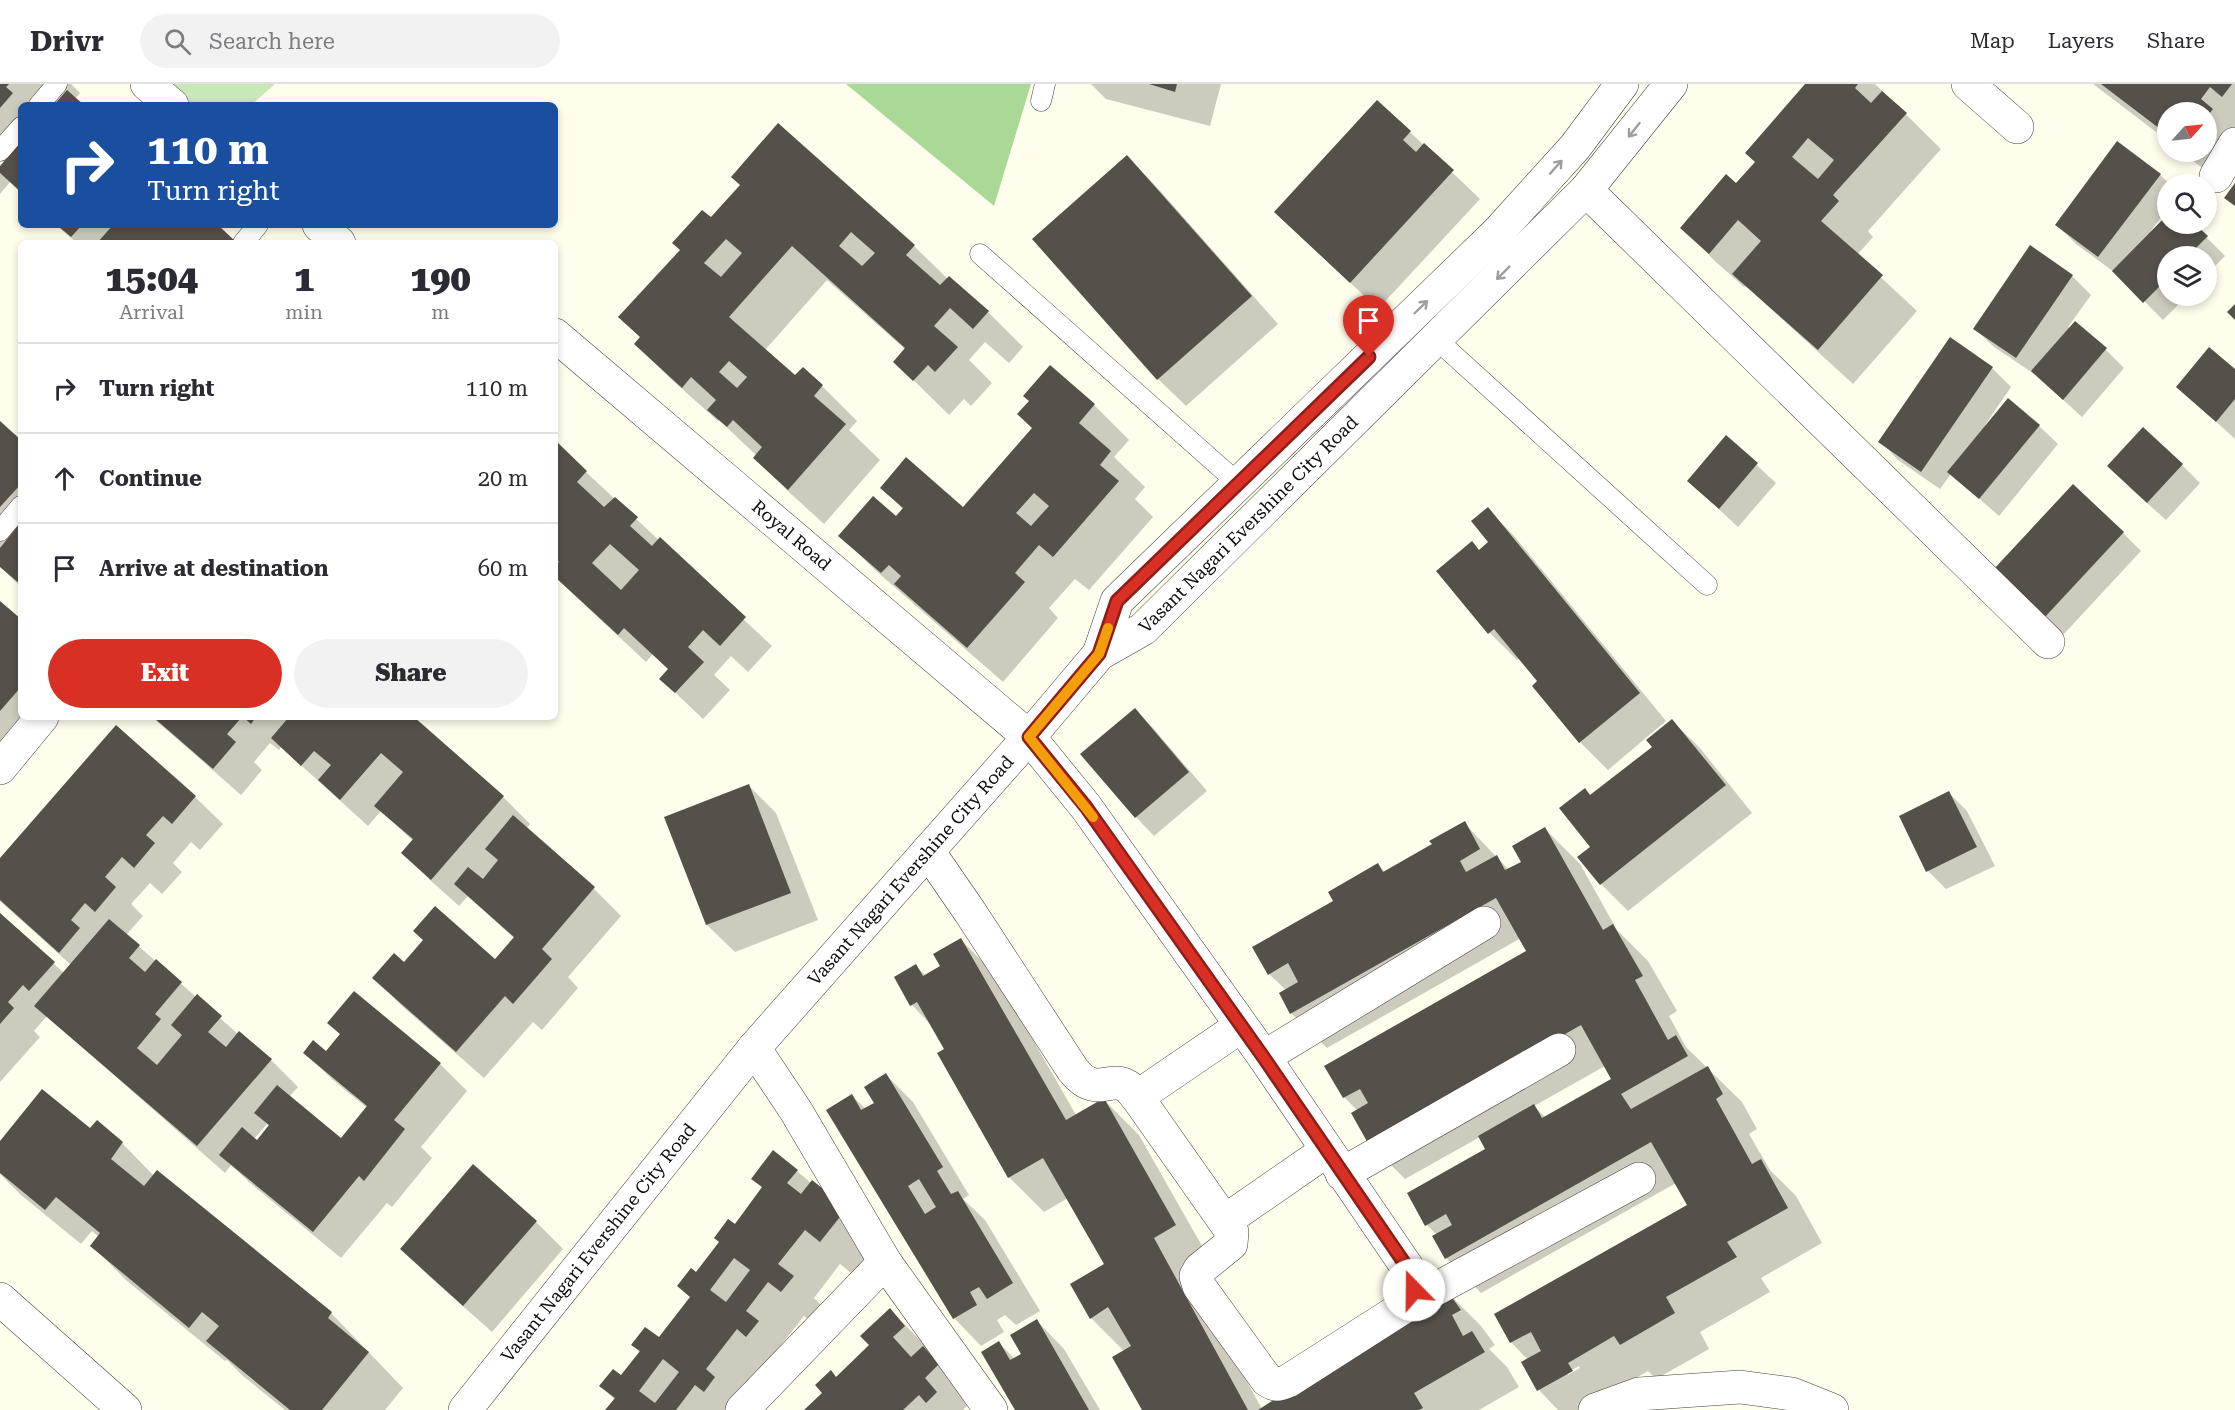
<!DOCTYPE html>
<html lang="en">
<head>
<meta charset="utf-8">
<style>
	body { margin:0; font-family:"Roboto Serif",serif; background:#f2f2f3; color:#2b2b33; height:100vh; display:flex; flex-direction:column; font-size:22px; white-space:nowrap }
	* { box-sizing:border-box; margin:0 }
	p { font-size:20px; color:#7c7c81 }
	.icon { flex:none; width:33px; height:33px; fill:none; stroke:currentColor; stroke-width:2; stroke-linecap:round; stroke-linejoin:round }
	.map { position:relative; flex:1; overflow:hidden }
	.side { position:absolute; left:18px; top:156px; width:540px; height:480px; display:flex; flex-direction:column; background:#fff; border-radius:9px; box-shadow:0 3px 9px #0003 }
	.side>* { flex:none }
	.guide { position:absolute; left:18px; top:18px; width:540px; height:126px; border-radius:9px; box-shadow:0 3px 9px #0003; background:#1a4fa0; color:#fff; overflow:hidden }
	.needle { width:39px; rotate:63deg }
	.buttons { position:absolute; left:2157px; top:18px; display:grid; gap:12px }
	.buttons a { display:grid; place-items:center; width:60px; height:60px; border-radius:50%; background:#fff; box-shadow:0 3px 9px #0003; font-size:30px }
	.pin { position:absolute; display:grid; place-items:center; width:51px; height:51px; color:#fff; margin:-62px -26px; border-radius:50% 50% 50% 0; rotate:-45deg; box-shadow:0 0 6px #0007 }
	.pin .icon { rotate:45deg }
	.me { position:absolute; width:66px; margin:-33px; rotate:338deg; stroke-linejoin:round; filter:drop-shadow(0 0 4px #0008) }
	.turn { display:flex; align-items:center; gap:21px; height:126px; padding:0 30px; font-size:27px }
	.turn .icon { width:78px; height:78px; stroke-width:2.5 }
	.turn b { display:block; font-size:42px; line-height:51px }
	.eta { display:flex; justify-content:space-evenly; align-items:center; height:102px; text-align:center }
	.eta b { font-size:36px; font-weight:800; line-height:42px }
	.primary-button { display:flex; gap:12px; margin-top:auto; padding:12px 30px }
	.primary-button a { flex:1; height:69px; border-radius:36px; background:#d93025; color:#fff; font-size:24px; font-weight:800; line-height:69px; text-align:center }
	.primary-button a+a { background:#f2f2f3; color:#2b2b33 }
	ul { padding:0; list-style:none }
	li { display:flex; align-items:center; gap:18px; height:90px; padding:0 30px; border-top:2px solid #e1e1e2 }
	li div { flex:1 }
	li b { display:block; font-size:22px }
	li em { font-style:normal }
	header { display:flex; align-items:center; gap:36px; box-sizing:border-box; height:84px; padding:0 30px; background:#fff; border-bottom:2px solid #e1e1e2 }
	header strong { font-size:28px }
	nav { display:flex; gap:33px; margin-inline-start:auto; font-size:21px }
	.search { width:420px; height:54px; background:#f2f2f3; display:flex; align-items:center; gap:15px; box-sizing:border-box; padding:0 21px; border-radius:33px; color:#7c7c81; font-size:22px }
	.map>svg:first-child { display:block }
	.green { fill:#c9e8b7 }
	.forest { fill:#aad997 }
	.shadow { fill:#0003; fill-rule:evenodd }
	.building { fill:#555049; fill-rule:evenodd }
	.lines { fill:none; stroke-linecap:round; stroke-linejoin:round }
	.service-casing { stroke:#404040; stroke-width:21 }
	.minor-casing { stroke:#404040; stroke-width:34 }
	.tertiary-casing { stroke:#404040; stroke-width:34 }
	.service { stroke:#fff; stroke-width:20 }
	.minor { stroke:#fff; stroke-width:33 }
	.tertiary { stroke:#fff; stroke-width:33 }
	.oneway { stroke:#9e9e9e }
	.route-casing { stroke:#8d1f18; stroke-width:15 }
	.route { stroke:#d93025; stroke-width:10 }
	.slow { stroke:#f59e0b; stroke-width:10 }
	.labels { text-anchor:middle; stroke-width:6; stroke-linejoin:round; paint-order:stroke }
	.street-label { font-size:18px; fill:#0d0d0d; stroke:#fff }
</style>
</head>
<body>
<header>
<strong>Drivr</strong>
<div class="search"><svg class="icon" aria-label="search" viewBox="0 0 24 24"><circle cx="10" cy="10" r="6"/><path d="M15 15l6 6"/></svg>Search here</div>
<nav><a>Map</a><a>Layers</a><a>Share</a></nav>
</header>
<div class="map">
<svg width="2235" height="1326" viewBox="0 0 2235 1326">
	<rect width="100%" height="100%" fill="#fffeed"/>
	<polygon class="green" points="147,0 275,0 251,21 173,21"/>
	<polygon class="forest" points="846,0 1031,0 994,122"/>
	<g class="shadow">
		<polygon points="0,0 71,0 80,9 75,15 81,21 21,21 21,109 10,98 0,110 0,84 18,64 14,61 0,76"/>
		<polygon points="1091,0 1221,0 1210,42 1106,15"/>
		<polygon points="1807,0 1875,0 1941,65 1868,147 1873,153 1857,171 1917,227 1853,300 1746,202 1744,203 1716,178 1682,144 1736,101 1757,78"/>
		<polygon points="2093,0 2235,0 2235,77 2220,97 2181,68 2206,68 2206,28 2168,28 2168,57"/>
		<polygon points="1410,48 1480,115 1378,225 1304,155"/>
		<polygon points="1127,73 1154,100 1278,240 1186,322 1158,295"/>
		<polygon points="2160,91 2170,100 2168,100 2168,124 2151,147 2152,148 2168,140 2193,140 2225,172 2206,191 2206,172 2168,172 2168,212 2187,212 2163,236 2118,191 2076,160 2057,141"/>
		<polygon points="741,101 914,162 948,195 988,228 1023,263 1009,279 985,258 969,276 992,299 971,322 964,315 949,331 895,278 906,266 827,196 765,266 795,293 803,285 822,302 857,337 849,346 880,376 824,440 790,409 755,374 757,372 719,336 718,337 671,295 636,260 711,135"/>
		<polygon points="56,141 215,141 235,159 77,159"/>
		<polygon points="2072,192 2091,211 2068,243 2106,266 2124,284 2082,333 2036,291 1994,263 1975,245"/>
		<polygon points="1950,255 1992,284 2011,303 1985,341 2039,342 2058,360 1999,432 1951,390 1940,405 1898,376 1880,357"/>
		<polygon points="2235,287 2235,355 2178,303"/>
		<polygon points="1094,321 1129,356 1114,373 1145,403 1135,415 1153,433 1089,506 1075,495 1049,524 1058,534 1003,598 875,486 840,451 896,434 903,425 882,404 964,425"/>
		<polygon points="0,339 21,358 21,503 0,482"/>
		<polygon points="1726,353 1776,399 1738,443 1689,397"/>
		<polygon points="555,362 586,388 772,562 748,588 731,572 714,591 730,606 703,635 661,595 670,586 653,570 646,578 555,493"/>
		<polygon points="2182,381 2200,399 2166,436 2127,401"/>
		<polygon points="1488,425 1515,453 1666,637 1608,686 1580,658 1534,602 1539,597 1520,574 1517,576 1490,549 1438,487 1480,467 1491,458"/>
		<polygon points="2123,449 2141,467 2063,551 2014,505"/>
		<polygon points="0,519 21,537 21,633 0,685"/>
		<polygon points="1135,626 1153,644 1207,707 1154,752 1136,733"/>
		<polygon points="152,633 412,633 503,713 530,740 526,745 594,805 621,832 568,893 578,904 542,946 533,938 484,994 402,922 374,894 405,880 495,877 515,855 468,812 459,822 430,796 403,769 413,757 381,727 368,742 281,663 279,666 270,659 254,678 262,686 241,711"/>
		<polygon points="1672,637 1700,664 1752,729 1628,827 1601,800 1592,763 1585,706 1591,712 1654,663"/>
		<path d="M117 643 195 713 223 740 200 766 191 758 173 779 182 788 162 810 150 799 131 820 143 832 126 851 238 950 271 976 298 1003 289 1013 341 1056 367 1024 333 996 305 969H326L341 951 329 939 440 980 467 1007 421 1063 432 1074 392 1123 387 1119 341 1174 249 1098 231 1081 225 1089 47 932 34 947 40 953 0 998V831L64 889 71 881 0 817V776ZM267 1040 270 1043 257 1058 254 1055Z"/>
		<polygon points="749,702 776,729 818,836 735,868 707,841 666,734"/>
		<polygon points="1949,709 1967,727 1995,782 1946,805 1928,787"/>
		<path d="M1464 739 1509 786 1523 778 1545 745 1580 780 1617 846 1648 877 1677 927 1669 932 1686 963 1742 1018 1757 1045 1749 1050 1770 1086 1796 1112 1822 1159 1761 1194 1770 1208 1700 1248 1709 1265 1656 1295 1648 1287 1602 1314 1600 1326H1558L1539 1306 1523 1279 1528 1276 1511 1258 1689 1121 1676 1099 1481 1209 1446 1174 1437 1151 1427 1141 1409 1110 1488 1065 1480 1053 1405 1095 1370 1060 1358 1027 1344 1013 1528 867 1521 854 1327 964 1292 930 1281 909 1286 906 1269 890 1335 818 1378 781 1385 788 1434 761ZM1605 982 1613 996 1546 1034 1534 1022ZM1579 1282 1580 1284 1568 1291V1288Z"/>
		<polygon points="961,856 996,891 1076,1031 1104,1016 1139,1051 1210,1176 1188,1190 1262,1325 1446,1207 1481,1242 1495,1261 1489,1265 1507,1283 1519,1303 1479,1326 1143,1326 1124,1267 1091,1234 1106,1181 1068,1114 1044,1128 1009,1093 947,966 933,943 912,921 896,894 916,882 926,892 942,883"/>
		<polygon points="886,991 913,1018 969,1111 963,1115 985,1136 1040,1227 1016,1241 1005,1231 997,1236 1004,1248 981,1262 954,1234 828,1027 852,1012 866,1025 876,1019"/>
		<polygon points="90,1046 122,1059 154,1092 157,1088 331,1229 403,1304 385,1326 285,1326 243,1292 227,1276 225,1277 127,1197 92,1162 99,1153 92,1147 81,1160 21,1111 0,1090 0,1059"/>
		<polygon points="797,1087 881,1160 855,1192 840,1180 814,1214 828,1228 817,1242 804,1232 781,1261 793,1273 746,1326 607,1326 615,1316 601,1302 622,1293 640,1269 633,1261 660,1255 691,1214 679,1202 696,1190 763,1104 753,1095"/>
		<polygon points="536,1138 563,1165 492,1248 429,1192 402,1165"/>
		<polygon points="890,1226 925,1261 973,1316 963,1326 806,1326 871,1262"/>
		<polygon points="1037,1237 1064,1265 1100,1326 1016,1326 999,1259 1015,1275 1023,1271"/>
	</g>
	<g class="building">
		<polygon points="0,0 9,0 6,3 13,9 0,24"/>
		<polygon points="1149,0 1177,0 1175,8"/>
		<path d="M1805 0H1858L1855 4 1871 19 1882 7 1907 29 1833 111 1839 117 1821 137 1883 191 1818 266 1732 190 1761 157 1738 136 1709 170 1680 144 1726 90 1736 99 1755 78 1745 69ZM1808 54 1834 76 1818 95 1792 73Z"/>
		<polygon points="2101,0 2232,0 2222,13 2210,3 2201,15 2213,25 2206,34 2206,28 2168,28 2168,51"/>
		<polygon points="67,6 84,21 54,21"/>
		<polygon points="1377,16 1411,47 1403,56 1416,68 1424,59 1454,86 1350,199 1274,128"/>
		<path d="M778 39 915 161 906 171 940 201 949 192 989 227 973 245 950 224 934 242 958 263 935 288 928 281 913 297 893 278 905 264 792 162 729 233 795 291 803 283 823 301 814 312 846 340 788 406 753 374 762 363 733 336 727 343 707 326 716 316 691 293 682 304 634 260 640 253 618 233 680 166 672 159 702 126 711 133 740 101 731 93ZM851 148 875 169 862 182 839 162ZM726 155 742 169 721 193 704 179ZM729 277 747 293 737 304 719 288Z"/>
		<polygon points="2117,57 2161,90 2098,173 2055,141"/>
		<polygon points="21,58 21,108 0,89 0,82"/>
		<polygon points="1127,71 1252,212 1157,296 1032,155"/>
		<polygon points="2235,99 2235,122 2224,114"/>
		<polygon points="2168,130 2168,140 2195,140 2208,152 2188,172 2168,172 2168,194 2143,219 2112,187"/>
		<polygon points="57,141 82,141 71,153"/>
		<polygon points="113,141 218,141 235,157 234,159 97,159"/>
		<polygon points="2030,161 2073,191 2016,274 1973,245"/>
		<polygon points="2235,220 2235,236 2227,228"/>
		<polygon points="2075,237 2107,264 2063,316 2031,287"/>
		<polygon points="1950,253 1993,283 1921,388 1878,358"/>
		<polygon points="2209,263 2235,285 2235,315 2216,338 2176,303"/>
		<path d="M1050 281 1095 320 1079 339 1111 367 1100 381 1119 397 1053 473 1039 461 1015 489 1025 498 967 564 894 500 901 492 889 481 881 489 838 452 873 412 896 432 903 424 880 404 906 373 963 423 1032 344 1017 330 1029 317 1023 312ZM1034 409 1049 422 1031 442 1016 429Z"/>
		<polygon points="2008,314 2040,341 1979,415 1947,388"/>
		<polygon points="0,337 21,356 21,400 0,423"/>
		<polygon points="2143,343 2183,380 2147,419 2107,382"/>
		<polygon points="1726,351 1758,379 1719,425 1687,397"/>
		<path d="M557 358 587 387 577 398 604 423 615 413 638 433 630 442 652 462 660 453 746 533 720 562 703 546 688 563 704 578 675 609 659 595 668 585 624 544 618 551 555 493V482L559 478 555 474V360ZM610 460 639 486 621 506 592 479Z"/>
		<polygon points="2073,400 2124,448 2044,534 1993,486"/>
		<polygon points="1488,423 1640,609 1579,659 1532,602 1537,597 1494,545 1488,550 1436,487 1472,457 1479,466 1488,458 1471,437"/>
		<polygon points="21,438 21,501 0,483 0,464"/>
		<polygon points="0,517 21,535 21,603 0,627"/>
		<polygon points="1135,624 1189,688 1135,734 1080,670"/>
		<polygon points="153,633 242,633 227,650 236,658 213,685"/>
		<polygon points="243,633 256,633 251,640"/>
		<polygon points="289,633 414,633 504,712 431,796 401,769 413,755 374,722 403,688 381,669 340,716 318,696 331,681 314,667 301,682 271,654"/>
		<polygon points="1672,635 1726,701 1600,801 1577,773 1590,763 1559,724 1585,704 1590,711 1652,663 1646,656"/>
		<polygon points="116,641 196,712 172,740 163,732 146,751 155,759 134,784 122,773 105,793 116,803 95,828 85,819 71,836 80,844 59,869 0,816 0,774"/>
		<polygon points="749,700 791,809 706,841 664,733"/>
		<polygon points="1949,707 1977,763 1926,788 1899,732"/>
		<polygon points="513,731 595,803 542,865 552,875 513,920 505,912 456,968 372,894 394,869 404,878 423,856 413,847 435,822 495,875 514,853 454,800 468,783 483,795 498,776 485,765"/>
		<polygon points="1465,737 1480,765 1460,777 1466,788 1497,771 1505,786 1521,778 1512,762 1545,743 1603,846 1613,840 1643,892 1635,896 1668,956 1676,951 1688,972 1621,1010 1631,1025 1708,982 1723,1010 1716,1015 1752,1080 1761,1075 1788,1124 1727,1158 1737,1173 1666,1213 1675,1229 1620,1261 1614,1252 1568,1279 1573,1287 1537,1307 1521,1278 1541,1267 1531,1248 1510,1259 1494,1230 1687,1121 1651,1058 1445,1175 1432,1152 1452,1141 1446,1130 1425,1142 1407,1109 1485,1065 1478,1052 1534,1020 1542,1034 1611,995 1581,941 1369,1061 1351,1029 1368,1019 1360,1005 1343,1014 1324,982 1526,867 1496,814 1290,930 1279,909 1298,898 1288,879 1268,891 1252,863 1333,817 1328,808 1378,779 1383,788 1432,760 1429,757"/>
		<polygon points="0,829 55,878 29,907 23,901 8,918 14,924 0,940"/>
		<polygon points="109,835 140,861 129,874 145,888 156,875 182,898 155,930 161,935 137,964 157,981 182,951 171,941 197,910 222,932 208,948 226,963 239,947 272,975 197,1062 34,922"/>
		<polygon points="961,854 1066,1036 1104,1014 1176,1141 1154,1154 1248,1326 1142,1326 1112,1273 1131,1262 1108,1223 1090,1235 1070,1200 1104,1180 1043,1074 1008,1094 937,969 944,965 917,918 910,922 894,893 916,880 923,892 940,882 933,870"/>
		<polygon points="354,907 441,979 394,1036 405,1045 364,1097 359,1092 313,1148 219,1071 242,1043 257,1056 269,1041 254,1029 277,1001 341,1054 367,1022 303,969 313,956 326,967 340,950 327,939"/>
		<path d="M886 989 943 1083 937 1087 951 1110 958 1107 1013 1199 987 1215 979 1203 970 1208 977 1221 953 1235 826 1026 852 1010 861 1026 874 1019 864 1003ZM919 1095 936 1123 925 1130 908 1102Z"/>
		<polygon points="42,1005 90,1044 97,1036 123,1058 111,1075 144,1102 157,1086 332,1228 328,1234 369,1268 322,1326 290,1326 206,1257 219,1242 202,1228 189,1244 90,1162 100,1149 56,1113 45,1126 0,1089 0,1057"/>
		<path d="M773 1066 798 1086 787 1099 801 1110 812 1096 847 1124 820 1158 805 1146 778 1180 794 1192 781 1208 768 1198 746 1227 759 1237 746 1253 737 1245 706 1285 715 1293 704 1308 695 1301 676 1326H605L615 1314 599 1302 613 1285 621 1291 640 1267 631 1261 645 1243 659 1253 690 1213 677 1202 691 1184 696 1188 719 1158 714 1154 728 1135 735 1140 762 1103 751 1095ZM734 1174 750 1186 726 1218 710 1206ZM663 1275 679 1288 655 1319 639 1307Z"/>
		<polygon points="473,1080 537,1137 463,1222 400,1165"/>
		<polygon points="1446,1205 1461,1226 1452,1231 1463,1252 1472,1247 1485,1268 1414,1309 1423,1324 1419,1326 1258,1326"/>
		<polygon points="890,1224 905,1242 893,1253 911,1273 923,1262 939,1280 925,1294 937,1308 926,1319 919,1311 903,1326 804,1326 822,1309 815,1301 831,1286 836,1293 869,1261 860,1252"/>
		<polygon points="1037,1235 1089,1326 1015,1326 981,1268 999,1257 1010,1276 1021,1270 1010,1251"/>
	</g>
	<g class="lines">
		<defs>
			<g id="service">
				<polyline points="1041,17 1045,0"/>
				<polyline points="39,21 57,0"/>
				<polyline points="0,67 21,43"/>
				<polyline points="243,159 258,141"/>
				<polyline points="980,170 1239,400"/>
				<polyline points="1436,255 1707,501"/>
				<polyline points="0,447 21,422"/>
			</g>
			<g id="minor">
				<polyline points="147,0 172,21"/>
				<polyline points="1968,0 2017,43"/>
				<polyline points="2216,92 2235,60"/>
				<polyline points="1586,106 2048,558"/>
				<polyline points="319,141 339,159"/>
				<path id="s1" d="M555 251 1029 653 1086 723 1264 973 1407 1183C1414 1197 1414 1205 1410 1219L1288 1297C1279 1301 1275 1302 1267 1296L1199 1202 1196 1192 1200 1185 1231 1160 1232 1148 1137 1013C1134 1010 1130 1004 1127 1002 1109 991 1096 1015 1073 986L970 828 928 767"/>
				<polyline points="0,684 42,633"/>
				<polyline points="754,964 796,1027 885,1178 991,1326"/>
				<polyline points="1264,973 1484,839"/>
				<polyline points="1137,1013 1241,942"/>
				<polyline points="1342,1090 1559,966"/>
				<polyline points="1225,1137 1326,1067"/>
				<polyline points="0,1215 125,1326"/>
				<polyline points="1410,1219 1639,1095"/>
				<polyline points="742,1326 885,1178"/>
				<polyline points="1595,1326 1639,1310 1740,1303 1792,1310 1832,1326"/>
			</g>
			<g id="tertiary">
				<polyline points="1099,570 1117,517 1498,148 1575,63 1622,0"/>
				<path id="s2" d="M465 1326 754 964 1029 653 1099 570 1143 545 1586 106 1671 0"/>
			</g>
		</defs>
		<use href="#service" class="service-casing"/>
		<use href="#minor" class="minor-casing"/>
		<use href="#tertiary" class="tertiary-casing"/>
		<use href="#service" class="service"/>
		<use href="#minor" class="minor"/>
		<use href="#tertiary" class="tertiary"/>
	</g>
	<defs><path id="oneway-shaft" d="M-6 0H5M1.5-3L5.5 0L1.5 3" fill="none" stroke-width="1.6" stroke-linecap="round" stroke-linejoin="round" transform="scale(1.5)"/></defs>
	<g class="oneway">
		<use href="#oneway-shaft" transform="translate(1634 46) rotate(128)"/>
		<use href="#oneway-shaft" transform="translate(1556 83) rotate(-48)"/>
		<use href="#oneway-shaft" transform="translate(1503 189) rotate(135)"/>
		<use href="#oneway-shaft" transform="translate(1421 223) rotate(-44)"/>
	</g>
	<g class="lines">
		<defs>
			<polyline id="route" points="1369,273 1117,517 1099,570 1029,653 1086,723 1264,974 1407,1183 1412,1195 1414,1206"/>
		</defs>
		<use href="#route" class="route-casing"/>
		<use href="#route" class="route"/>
		<polyline class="slow" points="1093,733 1029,653 1099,570 1108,544"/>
	</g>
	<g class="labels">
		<g class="street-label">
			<text dy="6" stroke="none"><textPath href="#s2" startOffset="1186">Vasant Nagari Evershine City Road</textPath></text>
			<text dy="6" stroke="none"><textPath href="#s1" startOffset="310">Royal Road</textPath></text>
			<text dy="6" stroke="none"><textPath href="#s2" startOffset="700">Vasant Nagari Evershine City Road</textPath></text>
			<text dy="6" stroke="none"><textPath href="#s2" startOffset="214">Vasant Nagari Evershine City Road</textPath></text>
		</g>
	</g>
</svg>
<div class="buttons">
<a><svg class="needle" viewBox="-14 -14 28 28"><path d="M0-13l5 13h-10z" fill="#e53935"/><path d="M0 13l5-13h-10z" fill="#7c7c81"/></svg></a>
<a><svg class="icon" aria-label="search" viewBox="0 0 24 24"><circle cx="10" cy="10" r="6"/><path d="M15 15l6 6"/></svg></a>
<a><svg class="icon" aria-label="layers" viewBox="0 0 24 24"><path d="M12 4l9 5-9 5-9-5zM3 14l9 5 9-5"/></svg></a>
</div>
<div class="pin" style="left:1369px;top:273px;background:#d93025"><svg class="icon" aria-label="arrive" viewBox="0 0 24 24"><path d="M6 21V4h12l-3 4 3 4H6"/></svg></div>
<svg class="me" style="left:1414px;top:1206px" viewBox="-20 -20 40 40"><circle r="19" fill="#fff"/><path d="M0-13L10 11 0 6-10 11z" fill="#d93025"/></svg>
<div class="guide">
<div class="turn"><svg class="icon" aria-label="right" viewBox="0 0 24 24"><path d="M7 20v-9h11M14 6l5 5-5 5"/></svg><div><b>110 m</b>Turn right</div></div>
</div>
<section class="side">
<div class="eta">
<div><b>15:04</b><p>Arrival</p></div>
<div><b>1</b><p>min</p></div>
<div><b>190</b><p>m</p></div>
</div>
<ul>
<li><svg class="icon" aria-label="right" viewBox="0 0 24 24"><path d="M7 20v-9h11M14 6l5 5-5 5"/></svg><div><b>Turn right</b></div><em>110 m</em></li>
<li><svg class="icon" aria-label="ahead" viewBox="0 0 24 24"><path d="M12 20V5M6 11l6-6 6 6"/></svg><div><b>Continue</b></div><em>20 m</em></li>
<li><svg class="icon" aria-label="arrive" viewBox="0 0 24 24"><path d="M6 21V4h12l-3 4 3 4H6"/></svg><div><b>Arrive at destination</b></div><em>60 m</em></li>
</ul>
<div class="primary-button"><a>Exit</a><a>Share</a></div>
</section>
</div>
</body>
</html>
